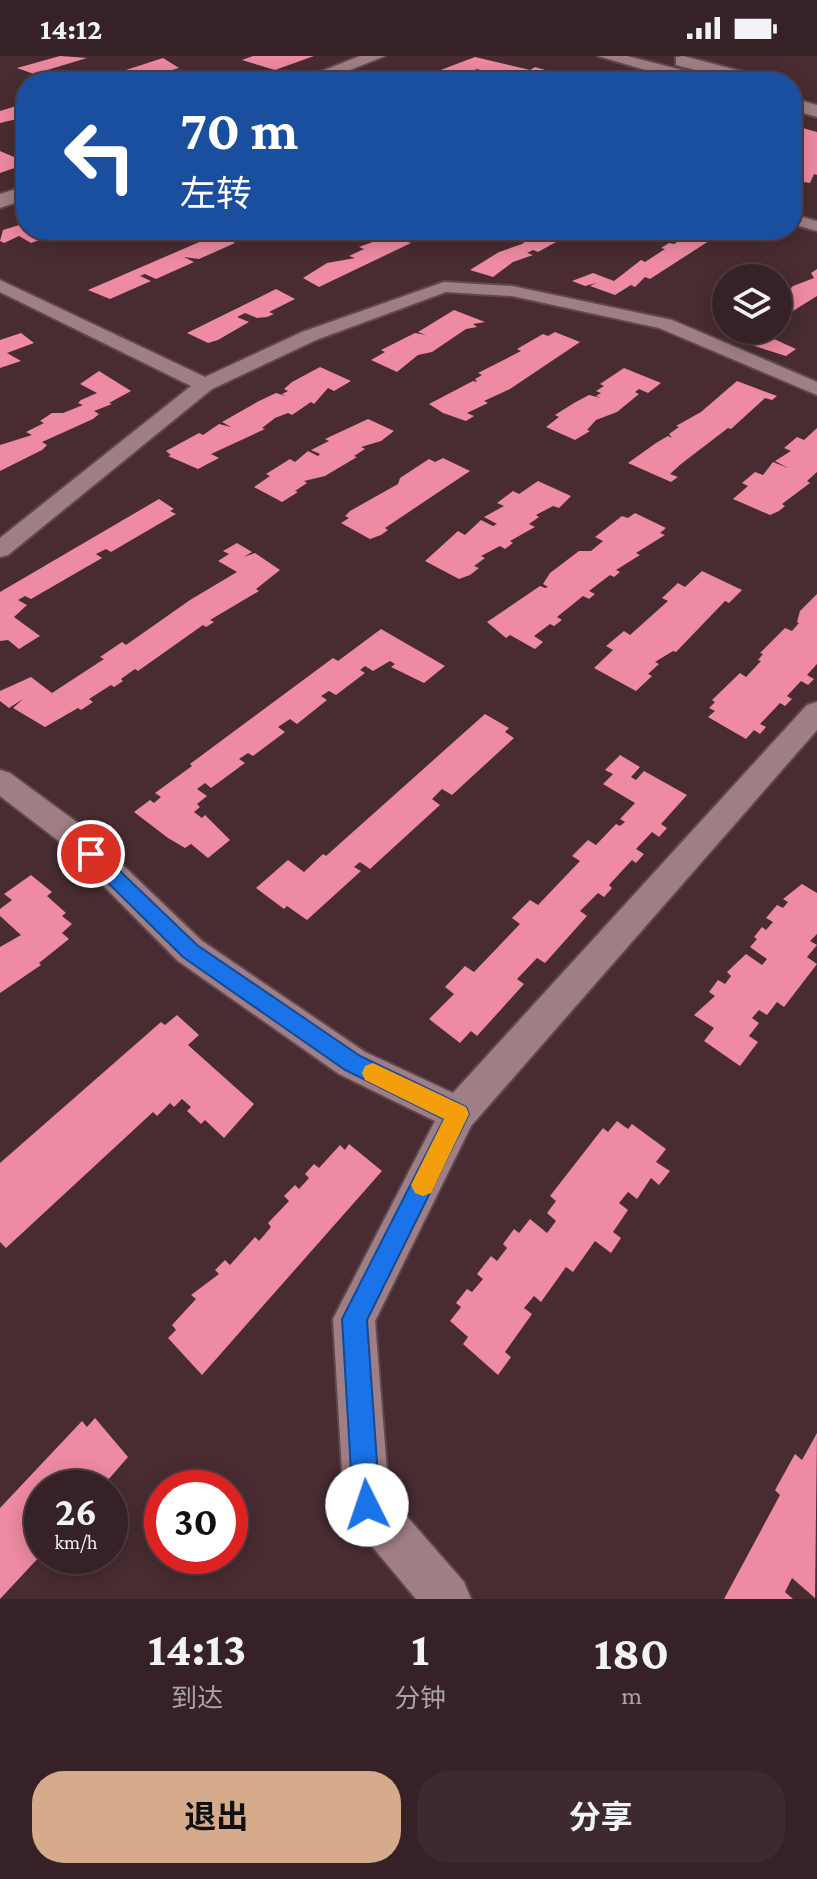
<!DOCTYPE html>
<html lang="zh">
<head>
<meta charset="utf-8">
<style>
	body { margin:0; font-family:"Crimson Pro","Noto Sans SC",serif; background:#3d292e; color:#f1f3f6; height:100vh; display:flex; flex-direction:column; font-size:30px; white-space:nowrap }
	* { box-sizing:border-box; margin:0 }
	p { font-size:26px; color:#aaa3a7 }
	.icon { flex:none; width:44px; height:44px; fill:none; stroke:currentColor; stroke-width:2; stroke-linecap:round; stroke-linejoin:round }
	.map { position:relative; height:1543px; overflow:hidden }
	.side { display:flex; flex-direction:column; background:#362126; flex:1 }
	.side>* { flex:none }
	.banner { position:absolute; left:16px; top:16px; width:786px; height:168px; border-radius:32px; box-shadow:0 4px 20px #0003,0 0 0 2px #503e43; background:#1a4fa0; color:#fff; overflow:hidden }
	.buttons { position:absolute; left:712px; top:208px; display:grid; gap:16px }
	.buttons a { display:grid; place-items:center; width:80px; height:80px; border-radius:50%; background:#362126; box-shadow:0 4px 20px #0003,0 0 0 2px #503e43; font-size:40px }
	.speed { position:absolute; left:24px; top:1414px; display:flex; gap:16px; font-size:40px; font-weight:700; text-align:center }
	.speed>* { display:grid; place-content:center; width:104px; height:104px; border-radius:50%; background:#362126; box-shadow:0 4px 20px #0003,0 0 0 2px #503e43; line-height:1 }
	.speed small { font-size:20px; font-weight:400 }
	.speed .limit { border:12px solid #d22; background:#fff; color:#111 }
	.pin { position:absolute; display:grid; place-items:center; width:68px; height:68px; color:#fff; margin:-34px; border:4px solid #fff; border-radius:50%; box-shadow:0 2px 8px #0007 }
	.me { position:absolute; width:88px; margin:-44px; rotate:356deg; stroke-linejoin:round; filter:drop-shadow(0 0 6px #0008) }
	.turn { display:flex; align-items:center; gap:28px; height:168px; padding:0 32px; font-size:36px }
	.turn .icon { width:104px; height:104px; stroke-width:2.5 }
	.turn b { display:block; font-size:56px; line-height:68px }
	.eta { display:flex; justify-content:space-evenly; align-items:center; height:136px; text-align:center }
	.eta b { font-size:48px; font-weight:700; line-height:56px }
	.cta { display:flex; gap:16px; margin-top:auto; padding:16px 32px }
	.cta a { flex:1; height:92px; border-radius:32px; background:#d6ab8b; color:#111; font-size:32px; font-weight:700; line-height:92px; text-align:center }
	.cta a+a { background:#3d292e; color:#f1f3f6 }
	.status { display:flex; justify-content:space-between; align-items:center; height:56px; padding:0 40px; background:#362126; direction:ltr }
	.status svg { height:22px; fill:currentColor }
	.map>svg:first-child { display:block }
	.building { fill:#ee8aa1 }
	.lines { fill:none; stroke-linecap:round; stroke-linejoin:round }
	.street-casing { stroke:#5f494e; stroke-width:4 }
	.secondary-casing { stroke:#5f494e; stroke-width:4 }
	.street { fill:#a07e85; fill-rule:evenodd }
	.secondary { fill:#a07e85; fill-rule:evenodd }
	.route { fill:#1a73e8; stroke:#114b97; stroke-width:2 }
	.slow { fill:#f59e0b }
</style>
</head>
<body>
<div class="status"><b>14:12</b><svg viewBox="0 0 49 12"><path d="M0 12V9h3v3zM5 12V6h3v6zM10 12V3h3v9zM15 12V0h3v12zM26 1h20v11H26zM47 4h2v5h-2z"/></svg></div>
<div class="map">
<svg width="817" height="1543" viewBox="0 0 817 1543">
	<rect width="100%" height="100%" fill="#482c32"/>
	<g class="building">
		<polygon points="60,0 87,2 34,18 17,12"/>
		<polygon points="253,0 314,0 275,14 242,4"/>
		<polygon points="475,1 530,14 535,11 586,26 500,26 509,22 477,13 450,24 456,26 409,26"/>
		<polygon points="163,2 179,12 158,18 146,15 139,17 144,19 142,21 129,25 89,26"/>
		<polygon points="228,15 261,25 261,26 197,26"/>
		<polygon points="26,47 26,61 0,67 0,55"/>
		<polygon points="792,69 817,76 817,119 814,118 810,127 792,124 792,95 796,87 792,86"/>
		<polygon points="0,95 26,106 26,108 0,117"/>
		<polygon points="26,167 26,174 58,177 31,187 19,180 4,187 0,185 3,174"/>
		<polygon points="540,174 576,175 538,196 533,194 527,197 533,199 513,206 493,221 470,214 499,196 522,188 528,183 526,182"/>
		<polygon points="688,174 726,174 650,223 645,221 635,231 631,229 615,239 590,230 596,227 585,230 572,225 593,217 614,225 641,204 645,206 665,193 661,192 669,187 674,188 693,176"/>
		<polygon points="218,178 235,187 199,203 184,201 194,206 156,223 145,218 140,220 151,225 110,243 88,234"/>
		<polygon points="389,180 411,187 319,231 303,222 327,207 355,202 349,200 364,193 359,191"/>
		<polygon points="817,213 817,240 780,263 784,265 778,269 778,248 784,243 781,242 793,230 814,222 811,217"/>
		<polygon points="276,233 295,243 269,256 274,258 267,261 257,262 245,257 237,261 249,266 218,284 208,287 187,277"/>
		<polygon points="454,254 485,266 473,268 477,271 466,273 432,296 418,299 397,316 371,304 385,296 381,294 415,277 426,279 418,276"/>
		<polygon points="743,274 770,274 760,283 774,283 796,293 786,300 726,281"/>
		<polygon points="555,276 580,286 510,333 484,345 488,347 467,357 474,360 466,365 443,357 429,348 473,325 477,326 475,323 482,319 478,317 521,295 517,293 543,278 548,280"/>
		<polygon points="21,277 34,287 7,297 21,305 0,312 0,284"/>
		<polygon points="320,311 351,325 334,335 328,332 314,348 311,346 292,359 288,357 275,362 262,372 265,373 211,398 219,402 198,413 168,400 171,399 166,395 199,377 203,379 219,368 231,371 222,366 259,345 276,337 286,340 282,338 288,335 284,333 292,326"/>
		<polygon points="624,312 661,327 648,337 639,333 635,336 639,338 617,356 596,364 587,374 590,375 575,384 546,371 559,361 555,359 574,347 589,339 601,342 596,340 601,337 596,335 604,330 600,328"/>
		<polygon points="99,315 131,335 109,347 112,348 94,355 99,358 93,363 42,386 47,389 42,394 0,415 0,389 32,379 26,376 44,367 40,365 52,357 63,357 83,349 78,347 81,344 97,337 80,328"/>
		<polygon points="737,325 777,340 772,344 765,342 731,373 728,372 681,408 670,418 678,421 671,426 628,407 656,387 668,380 672,382 669,378 679,371 676,370 701,356"/>
		<polygon points="368,363 394,375 381,385 361,391 365,393 354,400 357,401 325,420 304,425 307,427 295,435 298,436 282,446 254,431 270,420 266,418 290,403 295,406 308,395 318,400 320,398 311,394 329,385 325,383"/>
		<polygon points="817,372 817,416 807,425 810,427 782,448 785,450 779,455 770,459 733,443 748,430 742,427 755,416 763,419 773,406 788,412 775,405 791,395 784,392 797,381 804,384"/>
		<polygon points="443,402 470,415 385,472 388,474 381,479 370,483 341,467 349,462 345,460 350,455 398,428 400,422 429,403 435,406"/>
		<polygon points="538,425 571,440 559,452 553,450 536,459 539,461 529,468 535,471 510,485 513,487 505,493 500,490 481,500 485,502 474,510 479,512 470,519 459,523 425,505 458,475 465,479 481,464 493,470 497,468 484,461 504,450 497,447 513,435 519,438"/>
		<polygon points="159,443 174,453 170,455 176,458 111,496 106,493 96,498 102,502 31,543 25,540 18,544 27,549 14,561 40,580 19,593 8,584 0,585 0,536"/>
		<polygon points="635,457 666,472 660,477 665,479 636,497 640,499 616,514 620,516 614,521 610,519 589,535 595,538 589,543 583,540 557,561 562,564 554,570 550,568 534,580 543,586 535,593 510,579 506,582 487,566 540,530 545,532 548,531 543,528 550,517 579,495 591,495 603,485 595,481 622,460 628,462"/>
		<polygon points="237,487 252,496 244,501 255,497 280,514 256,533 259,535 210,564 214,566 206,571 203,569 138,615 135,613 121,623 123,625 114,631 111,629 89,643 93,646 81,654 78,652 45,671 13,652 23,643 9,652 0,645 0,635 31,621 52,637 104,603 100,601 122,586 126,589 190,544 237,516 218,505 229,498 223,495"/>
		<polygon points="702,515 742,534 729,547 725,545 676,596 673,595 655,606 659,608 648,618 652,620 636,635 594,612 613,594 606,590 624,575 630,579 668,545 662,542 678,527 685,531"/>
		<polygon points="817,538 817,608 807,619 814,623 808,629 801,625 787,640 792,643 785,650 780,647 760,668 766,671 760,678 754,674 746,683 708,661 715,655 709,652 715,646 712,644 740,617 746,621 761,605 758,604 763,598 760,597 785,572 792,575 799,567 797,566 800,555"/>
		<polygon points="381,573 445,610 424,627 391,611 395,608 390,605 373,615 365,610 360,614 365,617 336,639 329,635 321,640 327,644 297,668 290,663 278,671 285,676 253,700 248,697 239,703 245,707 211,732 205,727 197,733 207,740 197,748 200,751 194,756 202,762 205,759 230,784 208,802 191,788 185,792 168,782 134,756 150,744 154,747 161,741 155,737 192,710 190,708 333,602 338,605"/>
		<polygon points="485,658 509,672 505,676 514,682 452,739 442,733 432,743 440,749 370,813 360,806 354,811 361,815 307,864 287,850 284,853 256,832 288,804 304,816 323,798 326,800"/>
		<polygon points="620,699 640,711 631,721 636,724 644,715 687,739 661,768 667,772 659,781 652,776 636,793 644,798 636,807 632,804 609,829 612,832 604,841 598,837 580,855 587,860 545,907 537,902 517,923 524,928 477,980 471,975 460,987 429,963 454,938 445,931 465,910 474,916 520,868 512,862 530,844 538,849 580,805 572,800 588,784 596,789 616,768 620,770 625,766 620,763 635,747 603,728 613,718 605,714"/>
		<polygon points="31,819 52,836 47,840 66,857 62,860 72,868 62,877 69,883 39,907 41,909 0,937 0,891 21,879 0,860 0,853 12,844 4,838"/>
		<polygon points="802,828 817,837 817,878 810,885 817,889 807,901 817,908 784,951 777,946 767,959 759,954 752,962 759,967 749,980 758,986 740,1010 704,985 714,972 694,959 715,940 709,936 718,924 725,928 731,920 727,916 746,898 762,909 767,903 750,891 757,883 754,881 762,871 766,874 773,866 766,862 777,849 783,852 788,846 783,843"/>
		<polygon points="177,959 199,979 188,989 254,1048 224,1082 205,1064 201,1068 187,1055 191,1051 182,1043 174,1051 170,1047 157,1060 153,1056 6,1192 0,1186 0,1107 161,966 165,969"/>
		<polygon points="617,1065 628,1073 632,1068 666,1093 656,1106 670,1115 659,1129 651,1122 637,1143 628,1136 619,1147 628,1154 613,1176 621,1182 611,1197 595,1185 573,1216 566,1211 541,1246 534,1240 524,1252 532,1258 505,1296 511,1301 498,1319 463,1288 468,1281 450,1265 461,1251 456,1247 467,1233 472,1236 483,1223 477,1218 491,1200 497,1205 507,1192 503,1188 514,1173 519,1177 530,1163 547,1177 556,1165 547,1157 556,1145 550,1140 603,1072 608,1076"/>
		<polygon points="349,1088 382,1115 202,1319 168,1282 176,1274 172,1269 196,1243 191,1239 219,1218 215,1214 225,1204 230,1209 255,1181 259,1185 271,1171 268,1167 289,1145 284,1140 295,1129 299,1133 309,1122 305,1118 314,1108 319,1112 340,1089 345,1094"/>
		<polygon points="95,1362 128,1401 101,1432 42,1432 42,1498 0,1543 0,1452 82,1365 87,1371"/>
		<polygon points="817,1377 815,1542 792,1522 785,1536 793,1543 724,1543 780,1439 775,1434 795,1398 802,1404"/>
	</g>
	<g class="lines">
		<defs>
			<g id="street">
				<polygon points="792,158 817,165 817,175 792,168"/>
				<polygon points="0,224 205,321 302,276 444,226 512,230 672,264 817,326 817,339 659,272 512,240 446,236 316,284 212,333 8,499 0,501 0,482 191,330 0,236"/>
				<polygon points="817,646 817,674 471,1070 375,1265 389,1440 464,1526 471,1543 416,1543 351,1465 344,1449 333,1263 435,1065 339,1018 178,905 60,786 0,740 0,714 10,717 82,770 202,885 365,996 453,1037 807,649"/>
			</g>
			<g id="secondary">
				<polygon points="360,0 385,0 320,26 294,26"/>
				<polygon points="598,0 627,0 713,22 716,26 686,26"/>
				<polygon points="683,0 768,22 771,26 741,26 676,9 676,1"/>
				<polygon points="792,42 817,49 817,61 792,54"/>
				<polygon points="26,130 26,143 0,152 0,138"/>
			</g>
		</defs>
		<use href="#street" class="street-casing"/>
		<use href="#secondary" class="secondary-casing"/>
		<use href="#street" class="street"/>
		<use href="#secondary" class="secondary"/>
	</g>
	<polygon class="route" points="91,790 97,793 197,889 360,1000 466,1051 469,1058 367,1264 380,1449 376,1459 367,1463 357,1459 353,1449 342,1263 444,1063 345,1014 183,901 84,803 82,798"/>
	<polygon class="slow" points="373,1007 466,1051 469,1058 431,1137 423,1140 415,1137 411,1129 444,1063 365,1024 362,1017 365,1010"/>
</svg>
<div class="buttons">
<a><svg class="icon" aria-label="layers" viewBox="0 0 24 24"><path d="M12 4l9 5-9 5-9-5zM3 14l9 5 9-5"/></svg></a>
</div>
<div class="speed"><div>26<small>km/h</small></div><div class="limit">30</div></div>
<div class="pin" style="left:91px;top:798px;background:#d93025"><svg class="icon" aria-label="arrive" viewBox="0 0 24 24"><path d="M6 21V4h12l-3 4 3 4H6"/></svg></div>
<svg class="me" style="left:367px;top:1449px" viewBox="-20 -20 40 40"><circle r="19" fill="#fff"/><path d="M0-13L10 11 0 6-10 11z" fill="#1a73e8"/></svg>
<div class="banner">
<div class="turn"><svg class="icon" aria-label="left" viewBox="0 0 24 24"><path d="M17 20v-9H6M10 6l-5 5 5 5"/></svg><div><b>70 m</b>左转</div></div>
</div>
</div>
<section class="side">
<div class="eta">
<div><b>14:13</b><p>到达</p></div>
<div><b>1</b><p>分钟</p></div>
<div><b>180</b><p>m</p></div>
</div>
<div class="cta"><a>退出</a><a>分享</a></div>
</section>
</body>
</html>
